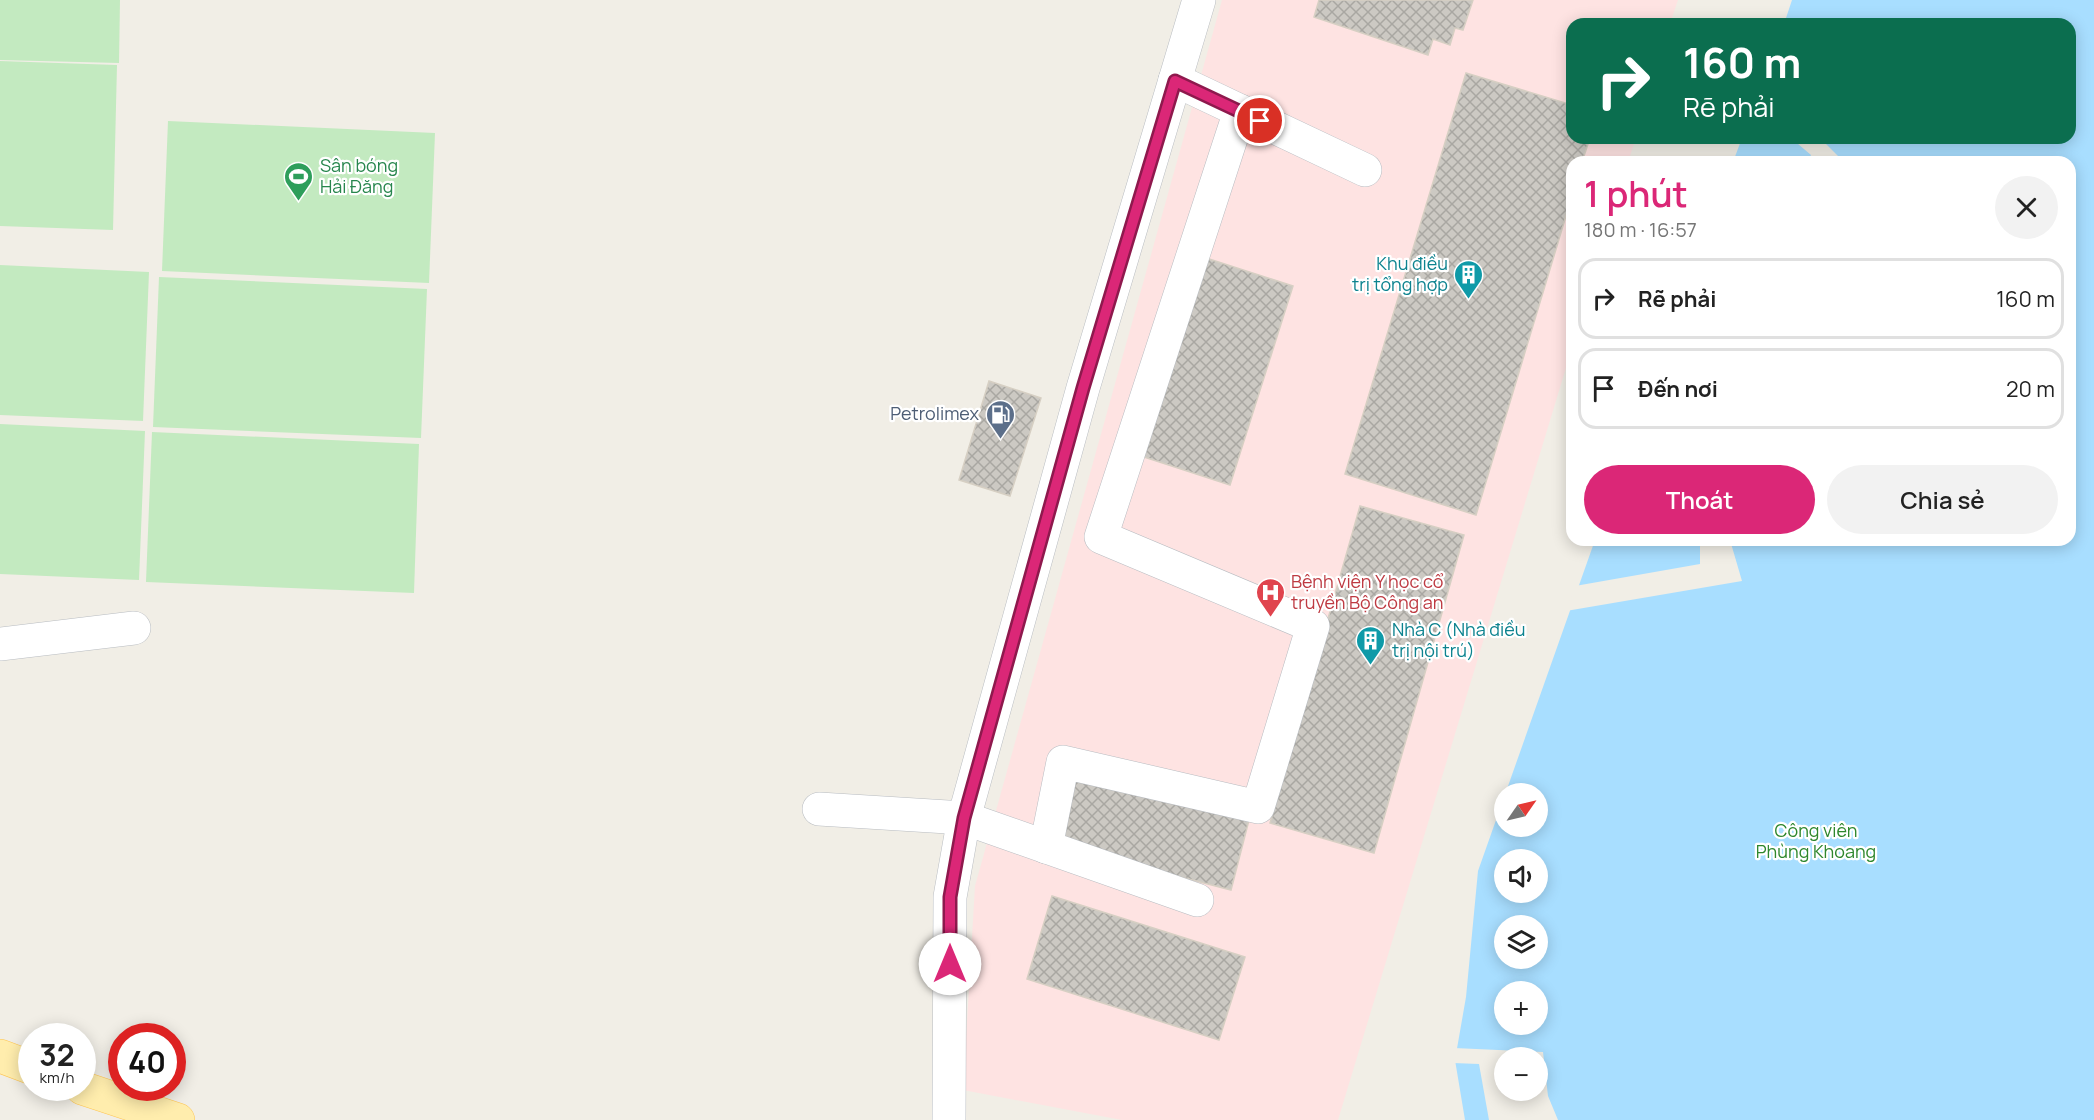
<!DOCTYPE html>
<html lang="vi">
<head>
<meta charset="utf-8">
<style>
	body { margin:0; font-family:Manrope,sans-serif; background:#f2f2f2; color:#222; height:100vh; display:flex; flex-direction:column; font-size:22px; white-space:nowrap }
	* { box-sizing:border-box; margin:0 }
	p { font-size:20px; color:#767676 }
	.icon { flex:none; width:33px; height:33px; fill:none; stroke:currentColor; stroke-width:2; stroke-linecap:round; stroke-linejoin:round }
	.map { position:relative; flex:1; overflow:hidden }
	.sheet { position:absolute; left:1566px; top:156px; width:510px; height:390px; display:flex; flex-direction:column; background:#fff; border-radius:18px; box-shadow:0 3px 15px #0003 }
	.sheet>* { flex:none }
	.hud { position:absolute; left:1566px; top:18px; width:510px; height:126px; border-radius:18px; box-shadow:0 3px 15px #0003; background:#0b6e4f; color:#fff; overflow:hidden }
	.needle { width:39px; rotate:56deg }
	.tools { position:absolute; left:1494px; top:783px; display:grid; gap:12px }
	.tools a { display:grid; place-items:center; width:54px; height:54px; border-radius:50%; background:#fff; box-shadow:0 3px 15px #0003; font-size:30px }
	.speed { position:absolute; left:18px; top:1023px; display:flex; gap:12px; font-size:30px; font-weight:700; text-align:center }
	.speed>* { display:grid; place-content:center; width:78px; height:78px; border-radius:50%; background:#fff; box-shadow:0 3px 15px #0003; line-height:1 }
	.speed small { font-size:15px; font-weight:400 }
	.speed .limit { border:9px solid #d22; background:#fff; color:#111 }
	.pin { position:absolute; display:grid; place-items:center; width:51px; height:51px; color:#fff; margin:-26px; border:3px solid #fff; border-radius:50%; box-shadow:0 2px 6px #0007 }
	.me { position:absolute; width:66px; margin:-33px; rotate:0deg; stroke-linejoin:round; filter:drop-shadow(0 0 4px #0008) }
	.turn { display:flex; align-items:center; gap:21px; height:126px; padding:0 18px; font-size:27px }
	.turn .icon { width:78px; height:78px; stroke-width:2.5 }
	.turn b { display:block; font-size:42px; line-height:51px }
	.round { display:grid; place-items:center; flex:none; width:63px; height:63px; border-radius:32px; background:#f2f2f2 }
	.summary { display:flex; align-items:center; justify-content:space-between; height:102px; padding:0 18px }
	h1 { font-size:36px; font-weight:600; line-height:45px; color:#db2777 }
	.cta { display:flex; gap:12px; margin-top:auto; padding:12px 18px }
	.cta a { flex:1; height:69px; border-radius:36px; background:#db2777; color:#fff; font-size:24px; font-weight:600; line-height:69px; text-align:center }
	.cta a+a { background:#f2f2f2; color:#222 }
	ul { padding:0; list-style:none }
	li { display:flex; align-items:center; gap:18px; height:81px; margin:0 12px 9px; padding:0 6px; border:3px solid #e0e0e0; border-radius:18px }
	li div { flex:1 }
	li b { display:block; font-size:22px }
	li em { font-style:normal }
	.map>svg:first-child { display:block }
	.medical { fill:#fee3e2 }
	.green { fill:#c3eac0 }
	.water { fill:#a8deff; fill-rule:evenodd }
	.pier { fill:#f1eee6; fill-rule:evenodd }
	.building { fill:url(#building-cross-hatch); stroke:#d6cfc3; stroke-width:1.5 }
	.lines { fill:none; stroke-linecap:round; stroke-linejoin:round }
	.minor-casing { stroke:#b8bcc1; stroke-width:34 }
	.major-casing { stroke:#fec552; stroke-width:34 }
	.minor { stroke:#fff; stroke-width:33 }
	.major { stroke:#ffedad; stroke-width:33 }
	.route-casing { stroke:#8e194d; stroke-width:15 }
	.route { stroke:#db2777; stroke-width:10 }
	.labels { text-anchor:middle; stroke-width:4.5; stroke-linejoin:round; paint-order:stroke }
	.leisure-label { font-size:18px; fill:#27864d; stroke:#fff; text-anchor:start }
	.culture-label { font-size:18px; fill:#0d838f; stroke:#fff; text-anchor:end }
	.service-label { font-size:18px; fill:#4e5e75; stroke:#fff; text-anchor:end }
	.health-label { font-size:18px; fill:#be3a42; stroke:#fff; text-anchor:start }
	.park-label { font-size:18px; fill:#2e872d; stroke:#fff }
</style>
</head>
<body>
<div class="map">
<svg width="2094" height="1120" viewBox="0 0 2094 1120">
	<defs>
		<pattern id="building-cross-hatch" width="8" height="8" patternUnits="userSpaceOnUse" patternTransform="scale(1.5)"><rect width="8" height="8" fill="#ccc9c3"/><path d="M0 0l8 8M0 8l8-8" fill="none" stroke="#a9a7a2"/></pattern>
	</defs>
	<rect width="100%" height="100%" fill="#f1eee6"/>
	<polygon class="medical" points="1222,0 1678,0 1670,24 1572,24 1572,138 1636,138 1628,162 1572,162 1572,348 1338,1120 1122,1120 963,1090 975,886"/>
	<g class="green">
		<polygon points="0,0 120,0 119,63 0,60"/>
		<polygon points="0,61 117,65 113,230 0,226"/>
		<polygon points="168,121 435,133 429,283 162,271"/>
		<polygon points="0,265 149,272 143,421 0,415"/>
		<polygon points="159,277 427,289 421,438 153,427"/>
		<polygon points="0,424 145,431 139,580 0,574"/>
		<polygon points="152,432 419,444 414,593 146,582"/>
	</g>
	<path class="water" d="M1792 0H2094V1120H1465L1455 1060 1466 997 1478 871 1595 540H2070V162H1733L1742 138H2070V24H1784ZM1504 794H1538V826H1504ZM1504 860H1538V892H1504ZM1504 926H1538V958H1504ZM1504 992H1538V1024H1504ZM1504 1058H1538V1090H1504Z"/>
	<g class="pier">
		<polygon points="1791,138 1820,138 1838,156 1835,162 1808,162 1811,155"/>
		<polygon points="1700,540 1730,540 1742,581 1566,611 1575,586 1700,564"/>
		<path d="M1454 1048 1543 1052 1548 1096 1558 1120H1489L1479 1064 1453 1063ZM1504 1058H1538V1090H1504Z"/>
	</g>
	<g class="building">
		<polygon points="1319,0 1473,0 1463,30 1455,28 1450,45 1433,39 1428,55 1314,17"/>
		<polygon points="1466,73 1572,105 1572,138 1590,138 1582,162 1572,162 1572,196 1476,515 1345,474"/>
		<polygon points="1203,257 1293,286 1230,485 1141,456"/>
		<polygon points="989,381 1041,398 1010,496 959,480"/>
		<polygon points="1360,506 1464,535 1374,853 1270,823"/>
		<polygon points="1077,774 1249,820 1231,890 1058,845"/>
		<polygon points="1052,896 1245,957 1219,1040 1027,979"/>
	</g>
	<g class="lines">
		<defs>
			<g id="minor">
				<polyline points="1175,80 1365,170"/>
				<polyline points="0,644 134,628"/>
				<polyline points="819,809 964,818 1197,900"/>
				<polyline points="1046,847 1063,762 1258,807 1313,626 1101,537 1240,111"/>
				<polyline points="949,1120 950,897 964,818 1083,388 1199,0"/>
			</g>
			<g id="major">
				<polyline points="0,1056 32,1068"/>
				<polyline points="82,1088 178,1120"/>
			</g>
		</defs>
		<use href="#minor" class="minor-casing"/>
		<use href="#major" class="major-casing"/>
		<use href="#minor" class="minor"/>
		<use href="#major" class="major"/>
	</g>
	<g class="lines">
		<defs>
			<polyline id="route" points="950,964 950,897 964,818 1083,388 1175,81 1260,121"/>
		</defs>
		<use href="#route" class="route-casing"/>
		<use href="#route" class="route"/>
	</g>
	<defs>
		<symbol id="stadium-pin" viewBox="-11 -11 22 30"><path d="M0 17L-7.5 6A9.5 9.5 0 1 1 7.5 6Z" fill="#2e9e5b" stroke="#fff"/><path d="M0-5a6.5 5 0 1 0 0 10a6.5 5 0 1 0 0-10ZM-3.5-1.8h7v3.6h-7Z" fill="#fff"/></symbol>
		<symbol id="building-pin" viewBox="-11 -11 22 30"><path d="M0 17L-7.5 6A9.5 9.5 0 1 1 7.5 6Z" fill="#0f9aa8" stroke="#fff"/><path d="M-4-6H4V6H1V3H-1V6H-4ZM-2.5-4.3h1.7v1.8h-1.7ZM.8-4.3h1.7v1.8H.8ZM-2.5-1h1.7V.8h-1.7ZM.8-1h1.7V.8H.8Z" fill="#fff"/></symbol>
		<symbol id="fuel-pin" viewBox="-11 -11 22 30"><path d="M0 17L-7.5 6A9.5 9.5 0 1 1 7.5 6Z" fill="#5c6f8a" stroke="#fff"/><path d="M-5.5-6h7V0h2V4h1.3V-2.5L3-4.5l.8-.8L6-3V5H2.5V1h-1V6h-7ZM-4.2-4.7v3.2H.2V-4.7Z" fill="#fff"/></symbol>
		<symbol id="hospital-pin" viewBox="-11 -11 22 30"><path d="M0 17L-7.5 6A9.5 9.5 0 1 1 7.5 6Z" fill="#e0444e" stroke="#fff"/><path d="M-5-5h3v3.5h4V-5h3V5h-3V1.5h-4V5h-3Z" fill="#fff"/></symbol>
	</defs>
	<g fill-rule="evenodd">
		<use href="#stadium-pin" x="282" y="160" width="33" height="45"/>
		<use href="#building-pin" x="1452" y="258" width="33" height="45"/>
		<use href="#fuel-pin" x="984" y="398" width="33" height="45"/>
		<use href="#hospital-pin" x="1254" y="576" width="33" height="45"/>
		<use href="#building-pin" x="1354" y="624" width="33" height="45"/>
	</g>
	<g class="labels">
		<g class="leisure-label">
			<text x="320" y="172">Sân bóng<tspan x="320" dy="21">Hải Đăng</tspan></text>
		</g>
		<g class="culture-label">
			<text x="1448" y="270">Khu điều<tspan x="1448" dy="21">trị tổng hợp</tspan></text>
			<text x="1392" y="636" text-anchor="start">Nhà C (Nhà điều<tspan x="1392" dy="21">trị nội trú)</tspan></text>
		</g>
		<g class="service-label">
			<text x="979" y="420">Petrolimex</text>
		</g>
		<g class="health-label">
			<text x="1291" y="588">Bệnh viện Y học cổ<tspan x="1291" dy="21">truyền Bộ Công an</tspan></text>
		</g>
		<g class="park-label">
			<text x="1816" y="837">Công viên<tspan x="1816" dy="21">Phùng Khoang</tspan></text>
		</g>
	</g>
</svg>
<div class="tools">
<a><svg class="needle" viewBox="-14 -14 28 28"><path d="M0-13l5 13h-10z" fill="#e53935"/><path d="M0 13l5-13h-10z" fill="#767676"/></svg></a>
<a><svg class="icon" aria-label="sound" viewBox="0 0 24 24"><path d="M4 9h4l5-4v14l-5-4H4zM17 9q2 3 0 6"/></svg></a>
<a><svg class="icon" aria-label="layers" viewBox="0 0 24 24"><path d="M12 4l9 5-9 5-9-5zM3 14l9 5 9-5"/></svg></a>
<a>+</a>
<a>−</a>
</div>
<div class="speed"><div>32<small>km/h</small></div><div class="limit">40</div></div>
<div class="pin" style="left:1260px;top:121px;background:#d93025"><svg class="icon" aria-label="arrive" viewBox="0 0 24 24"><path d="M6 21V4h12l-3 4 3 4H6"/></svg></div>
<svg class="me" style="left:950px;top:964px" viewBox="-20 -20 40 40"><circle r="19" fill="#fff"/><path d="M0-13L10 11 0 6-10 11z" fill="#db2777"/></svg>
<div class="hud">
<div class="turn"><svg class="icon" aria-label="right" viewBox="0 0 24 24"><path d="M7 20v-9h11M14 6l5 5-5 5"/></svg><div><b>160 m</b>Rẽ phải</div></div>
</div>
<section class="sheet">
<div class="summary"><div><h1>1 phút</h1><p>180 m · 16:57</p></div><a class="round"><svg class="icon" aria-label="close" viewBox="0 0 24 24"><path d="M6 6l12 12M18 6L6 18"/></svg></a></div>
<ul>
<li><svg class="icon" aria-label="right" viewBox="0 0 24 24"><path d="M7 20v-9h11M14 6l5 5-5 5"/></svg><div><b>Rẽ phải</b></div><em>160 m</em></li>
<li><svg class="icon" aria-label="arrive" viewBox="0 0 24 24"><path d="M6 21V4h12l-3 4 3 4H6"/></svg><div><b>Đến nơi</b></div><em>20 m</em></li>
</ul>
<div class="cta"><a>Thoát</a><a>Chia sẻ</a></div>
</section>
</div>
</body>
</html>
